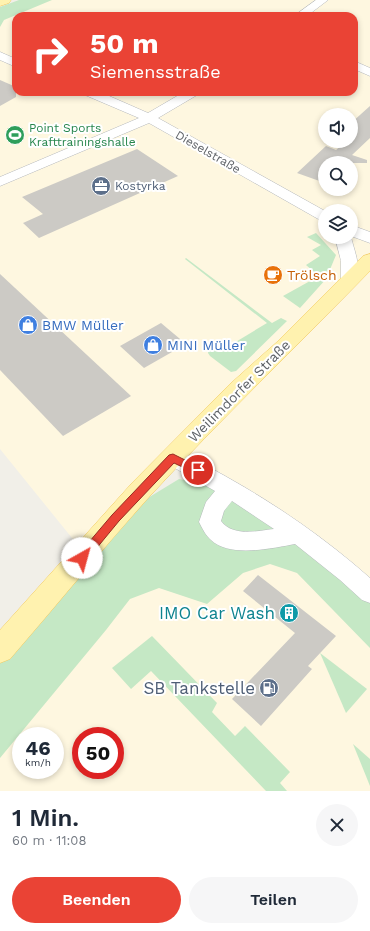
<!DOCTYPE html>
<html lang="de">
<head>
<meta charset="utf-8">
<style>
	body { margin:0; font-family:"Work Sans",sans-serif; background:#f6f6f7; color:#1f2937; height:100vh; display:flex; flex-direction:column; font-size:15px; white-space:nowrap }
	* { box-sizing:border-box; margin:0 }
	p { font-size:13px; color:#747a83 }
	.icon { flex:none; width:22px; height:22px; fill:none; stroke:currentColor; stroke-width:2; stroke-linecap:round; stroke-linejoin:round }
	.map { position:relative; height:791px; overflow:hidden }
	.side { display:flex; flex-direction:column; background:#fff; flex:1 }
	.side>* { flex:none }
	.hud { position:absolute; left:12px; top:12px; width:346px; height:84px; border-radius:12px; box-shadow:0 2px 6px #0003; background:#ea4335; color:#fff; overflow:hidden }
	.buttons { position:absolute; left:318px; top:108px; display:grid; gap:8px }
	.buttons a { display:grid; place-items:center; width:40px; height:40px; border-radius:50%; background:#fff; box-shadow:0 2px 6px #0003; font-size:20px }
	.speed { position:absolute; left:12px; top:727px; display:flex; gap:8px; font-size:20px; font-weight:700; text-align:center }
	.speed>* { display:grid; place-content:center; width:52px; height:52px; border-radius:50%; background:#fff; box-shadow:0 2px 6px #0003; line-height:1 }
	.speed small { font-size:10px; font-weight:400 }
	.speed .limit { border:6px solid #d22; background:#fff; color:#111 }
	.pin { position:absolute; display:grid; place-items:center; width:34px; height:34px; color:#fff; margin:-17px; border:2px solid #fff; border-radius:50%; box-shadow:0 1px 4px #0007 }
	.me { position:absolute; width:44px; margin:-22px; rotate:38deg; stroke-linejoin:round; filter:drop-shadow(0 0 3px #0008) }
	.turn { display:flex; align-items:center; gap:14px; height:84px; padding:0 12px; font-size:18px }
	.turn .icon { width:52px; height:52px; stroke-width:2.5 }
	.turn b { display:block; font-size:28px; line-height:34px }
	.round { display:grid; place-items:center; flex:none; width:42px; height:42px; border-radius:21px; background:#f6f6f7 }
	.summary { display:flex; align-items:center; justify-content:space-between; height:68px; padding:0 12px }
	h1 { font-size:24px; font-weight:600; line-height:30px }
	.action { display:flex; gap:8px; margin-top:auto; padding:8px 12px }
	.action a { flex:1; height:46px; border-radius:24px; background:#ea4335; color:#fff; font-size:16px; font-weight:600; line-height:46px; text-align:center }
	.action a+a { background:#f6f6f7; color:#1f2937 }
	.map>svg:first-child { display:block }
	.commercial { fill:#fef7e0; fill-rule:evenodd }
	.green { fill:#c5e8c5 }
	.building { fill:#cccac5 }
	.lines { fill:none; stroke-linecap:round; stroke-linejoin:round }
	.minor-casing { stroke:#b5b8bc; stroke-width:1 }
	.major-casing { stroke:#f2c960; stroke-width:1 }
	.minor { fill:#fff; fill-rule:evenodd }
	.major { fill:#fff2af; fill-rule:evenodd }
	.route { fill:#ea4335; stroke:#982c22 }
	.labels { text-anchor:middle; stroke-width:4; stroke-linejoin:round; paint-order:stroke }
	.far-leisure-label { font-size:12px; fill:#27864d; stroke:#fff; text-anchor:start }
	.far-street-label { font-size:12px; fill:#5f6368; stroke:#fff }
	.far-service-label { font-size:12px; fill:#4e5e75; stroke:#fff; text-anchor:start }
	.food-label { font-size:14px; fill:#c56008; stroke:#fff; text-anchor:start }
	.shop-label { font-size:14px; fill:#366cbe; stroke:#fff; text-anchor:start }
	.street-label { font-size:14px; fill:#5f6368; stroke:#fff }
	.near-culture-label { font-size:17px; fill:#0d838f; stroke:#fff; text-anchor:end }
	.near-service-label { font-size:17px; fill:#4e5e75; stroke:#fff; text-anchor:end }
</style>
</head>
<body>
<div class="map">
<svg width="370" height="791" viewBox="0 0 370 791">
	<rect width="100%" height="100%" fill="#f1efe8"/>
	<path class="commercial" d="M42 0H370V791H0V684L106 567 199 471 173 458 93 555 72 538 0 449V14ZM16 16H354V92H16ZM325 115H351V141H325ZM325 163H351V189H325ZM325 211H351V237H325ZM21 736H55V770H21ZM81 736H115V770H81Z"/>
	<g class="green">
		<polygon points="19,0 52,0 4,20 0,27 0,7"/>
		<polygon points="316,233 336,255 326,279 300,308 283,296 319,276 306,265 320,256 312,250 321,245 307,237"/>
		<polygon points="186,258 272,323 281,318 287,321 236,371 231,372 210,356 208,353 209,347 211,346 219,352 267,323 185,259"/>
		<polygon points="179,479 229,489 370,600 370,648 297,573 270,564 243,573 207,604 159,588 130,599 106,630 0,758 0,660 115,518"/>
		<polygon points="152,636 217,703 212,712 235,736 245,726 290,772 280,783 287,791 266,791 151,671 131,689 112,668"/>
		<polygon points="320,653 367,689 346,713"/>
		<polygon points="353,744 370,759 370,786"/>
	</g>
	<g class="building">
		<polygon points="0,80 16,87 16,97 0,106"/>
		<polygon points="370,106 370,138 352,155 367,160 367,163 325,163 325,183 297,173 326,146 336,150 347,141 351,141 351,123"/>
		<polygon points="137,149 178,176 39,238 23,223 43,214 22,197"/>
		<polygon points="0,274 131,396 63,436 0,370"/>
		<polygon points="161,323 186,344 144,368 120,346"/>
		<polygon points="258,575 336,636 308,666 312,669 261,726 232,699 295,633 243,591"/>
	</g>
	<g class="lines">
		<defs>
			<g id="minor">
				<polygon points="316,0 328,0 307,16 294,16"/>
				<polygon points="0,52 16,59 16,67 0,60"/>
				<polygon points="354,61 370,68 370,76 354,69"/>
				<polygon points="83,92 100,92 148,113 184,92 199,92 197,95 158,118 325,211 325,222 320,220 149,123 0,186 0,177 139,118 85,95"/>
				<polygon points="351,225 370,232 370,243 351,236"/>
				<path d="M335 237H351C354 250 363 271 355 284L349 285 343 284 341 280V261Z"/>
				<path d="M173 449C191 455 208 467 225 476 277 505 326 539 370 578V603L362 600 340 580 295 544C273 548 230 558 211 540 206 536 202 528 199 522L206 502 215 491 166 463 163 457 166 451ZM232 501 274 529C257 531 233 537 221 521L224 511Z"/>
			</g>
			<g id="major">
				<polygon points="0,0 11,0 9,3 0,6"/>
				<path d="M370 254V271C297 346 221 419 150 496 102 549 57 605 10 659L0 663V630L132 483 230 384 277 342 363 256Z"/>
			</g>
		</defs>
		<use href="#minor" class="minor-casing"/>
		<use href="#major" class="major-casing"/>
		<use href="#minor" class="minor"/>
		<use href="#major" class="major"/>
	</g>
	<polygon class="route" points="173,454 201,468 203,470 201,473 195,473 174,463 119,521 86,561 82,562 78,561 77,558 78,555 112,515 169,455"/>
	<defs>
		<symbol id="stadium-disc" viewBox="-11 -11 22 22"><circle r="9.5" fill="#2e9e5b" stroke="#fff"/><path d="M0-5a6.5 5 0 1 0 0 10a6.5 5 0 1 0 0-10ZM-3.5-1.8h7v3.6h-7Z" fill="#fff"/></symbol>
		<symbol id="office-disc" viewBox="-11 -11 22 22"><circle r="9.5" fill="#5c6f8a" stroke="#fff"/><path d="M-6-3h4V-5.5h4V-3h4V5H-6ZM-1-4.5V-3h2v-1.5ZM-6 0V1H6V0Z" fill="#fff"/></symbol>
		<symbol id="cafe-disc" viewBox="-11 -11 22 22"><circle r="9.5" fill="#e8710a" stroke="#fff"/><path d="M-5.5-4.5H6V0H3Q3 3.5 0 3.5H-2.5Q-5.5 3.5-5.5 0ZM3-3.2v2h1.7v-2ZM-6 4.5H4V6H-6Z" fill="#fff"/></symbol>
		<symbol id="shop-disc" viewBox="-11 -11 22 22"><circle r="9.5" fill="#3f7fe0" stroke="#fff"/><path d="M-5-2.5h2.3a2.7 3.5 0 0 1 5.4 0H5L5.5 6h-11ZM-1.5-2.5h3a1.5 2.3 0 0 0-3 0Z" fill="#fff"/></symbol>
		<symbol id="building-disc" viewBox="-11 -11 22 22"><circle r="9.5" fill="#0f9aa8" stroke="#fff"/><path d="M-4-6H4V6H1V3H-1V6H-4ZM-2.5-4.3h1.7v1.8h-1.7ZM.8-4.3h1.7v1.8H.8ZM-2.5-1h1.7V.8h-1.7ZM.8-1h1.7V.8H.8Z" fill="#fff"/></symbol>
		<symbol id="fuel-disc" viewBox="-11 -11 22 22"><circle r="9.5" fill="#5c6f8a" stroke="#fff"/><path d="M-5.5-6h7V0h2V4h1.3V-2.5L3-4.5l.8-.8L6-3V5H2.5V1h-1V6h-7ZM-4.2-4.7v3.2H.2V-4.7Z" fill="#fff"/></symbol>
	</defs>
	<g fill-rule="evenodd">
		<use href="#stadium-disc" x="4" y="124" width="22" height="22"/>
		<use href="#office-disc" x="90" y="175" width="22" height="22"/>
		<use href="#cafe-disc" x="262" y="264" width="22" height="22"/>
		<use href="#shop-disc" x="17" y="314" width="22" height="22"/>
		<use href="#shop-disc" x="142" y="334" width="22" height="22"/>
		<use href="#building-disc" x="278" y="602" width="22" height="22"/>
		<use href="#fuel-disc" x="258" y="677" width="22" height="22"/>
	</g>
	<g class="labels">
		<g class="far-leisure-label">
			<text x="29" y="132">Point Sports<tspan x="29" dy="14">Krafttrainingshalle</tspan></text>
		</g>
		<g class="far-street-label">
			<text transform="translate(208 152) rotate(30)" y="4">Dieselstraße</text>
		</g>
		<g class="far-service-label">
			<text x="115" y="190">Kostyrka</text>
		</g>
		<g class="food-label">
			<text x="287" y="280">Trölsch</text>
		</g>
		<g class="shop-label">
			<text x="42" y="330">BMW Müller</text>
			<text x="167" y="350">MINI Müller</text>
		</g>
		<g class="street-label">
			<text transform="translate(239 391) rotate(-45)" y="5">Weilimdorfer Straße</text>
		</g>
		<g class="near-culture-label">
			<text x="275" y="619">IMO Car Wash</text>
		</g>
		<g class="near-service-label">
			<text x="255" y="694">SB Tankstelle</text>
		</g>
	</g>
</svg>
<div class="buttons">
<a><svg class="icon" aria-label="sound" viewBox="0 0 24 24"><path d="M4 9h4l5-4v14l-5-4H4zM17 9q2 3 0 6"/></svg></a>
<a><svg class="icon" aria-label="search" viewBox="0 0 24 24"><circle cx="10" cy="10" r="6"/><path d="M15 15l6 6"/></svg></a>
<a><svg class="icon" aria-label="layers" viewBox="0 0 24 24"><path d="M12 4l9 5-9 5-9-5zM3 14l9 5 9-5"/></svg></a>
</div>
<div class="speed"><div>46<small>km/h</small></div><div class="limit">50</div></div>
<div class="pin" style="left:198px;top:470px;background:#d93025"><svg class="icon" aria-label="arrive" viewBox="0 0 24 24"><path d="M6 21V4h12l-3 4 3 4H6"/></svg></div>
<svg class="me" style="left:82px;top:558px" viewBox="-20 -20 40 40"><circle r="19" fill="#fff"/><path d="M0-13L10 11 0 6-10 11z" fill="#ea4335"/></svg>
<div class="hud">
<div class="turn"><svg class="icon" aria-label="right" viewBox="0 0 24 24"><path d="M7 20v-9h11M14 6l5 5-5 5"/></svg><div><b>50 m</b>Siemensstraße</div></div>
</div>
</div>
<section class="side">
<div class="summary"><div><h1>1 Min.</h1><p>60 m · 11:08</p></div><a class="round"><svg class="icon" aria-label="close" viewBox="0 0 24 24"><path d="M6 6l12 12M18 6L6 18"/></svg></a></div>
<div class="action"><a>Beenden</a><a>Teilen</a></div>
</section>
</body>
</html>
